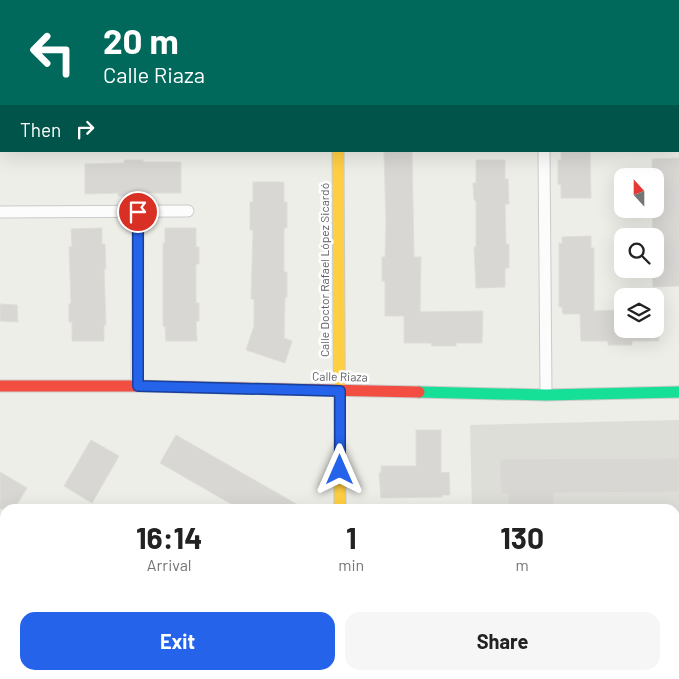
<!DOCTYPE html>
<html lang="en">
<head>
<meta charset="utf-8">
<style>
	body { margin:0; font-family:Barlow,sans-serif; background:#f6f6f6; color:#222; height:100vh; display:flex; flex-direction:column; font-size:19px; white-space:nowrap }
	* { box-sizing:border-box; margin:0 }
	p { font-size:16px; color:#767676 }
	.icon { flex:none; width:28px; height:28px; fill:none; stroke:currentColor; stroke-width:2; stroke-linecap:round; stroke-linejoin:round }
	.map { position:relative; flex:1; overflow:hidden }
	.panel { position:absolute; left:0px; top:504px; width:680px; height:176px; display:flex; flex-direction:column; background:#fff; border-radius:15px 15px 0 0; box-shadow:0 5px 20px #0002 }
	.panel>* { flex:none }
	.hud { position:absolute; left:0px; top:0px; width:680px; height:152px; box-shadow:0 5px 20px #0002; background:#00695c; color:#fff; overflow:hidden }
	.needle { width:32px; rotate:339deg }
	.buttons { position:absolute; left:614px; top:168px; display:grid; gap:10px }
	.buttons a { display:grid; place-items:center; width:50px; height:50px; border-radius:10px; background:#fff; box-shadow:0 5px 20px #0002; font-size:25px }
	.pin { position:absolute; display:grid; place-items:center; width:42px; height:42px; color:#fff; margin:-21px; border:2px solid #fff; border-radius:50%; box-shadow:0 1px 5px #0007 }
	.me { position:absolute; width:55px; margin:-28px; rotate:0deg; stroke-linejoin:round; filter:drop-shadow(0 0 4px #0008) }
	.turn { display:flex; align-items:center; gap:18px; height:105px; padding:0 20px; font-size:22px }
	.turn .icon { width:65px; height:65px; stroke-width:2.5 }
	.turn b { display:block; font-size:35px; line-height:42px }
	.then { display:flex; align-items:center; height:48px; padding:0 20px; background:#0003; gap:10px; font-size:19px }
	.eta { display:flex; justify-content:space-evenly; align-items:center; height:85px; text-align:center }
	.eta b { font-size:30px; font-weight:700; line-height:35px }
	.primary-button { display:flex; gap:10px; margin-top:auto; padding:10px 20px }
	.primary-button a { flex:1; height:58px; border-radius:15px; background:#2563eb; color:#fff; font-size:20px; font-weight:700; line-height:58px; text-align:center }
	.primary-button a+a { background:#f6f6f6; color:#222 }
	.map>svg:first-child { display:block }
	.education { fill:#deded8 }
	.green { fill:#d9e8db }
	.building { fill:#d8d7d4; stroke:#deddd8 }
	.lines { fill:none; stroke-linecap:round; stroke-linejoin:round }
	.lane-casing { stroke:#cacaca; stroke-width:13 }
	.street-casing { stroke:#cacaca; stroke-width:23 }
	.fast-casing { stroke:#c9caca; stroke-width:13 }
	.slow-casing { stroke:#c9caca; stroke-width:13 }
	.jam-casing { stroke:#c9caca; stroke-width:13 }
	.lane { stroke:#fcfcfc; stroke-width:11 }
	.street { stroke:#fcfcfc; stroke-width:21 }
	.fast { stroke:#16e098; stroke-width:11 }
	.slow { stroke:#ffcf43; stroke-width:11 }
	.jam { stroke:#f24e42; stroke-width:11 }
	.route-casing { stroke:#184099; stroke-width:12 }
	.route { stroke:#2563eb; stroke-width:9 }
	.labels { text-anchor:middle; stroke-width:5; stroke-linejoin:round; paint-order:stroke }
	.street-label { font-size:12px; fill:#5f6166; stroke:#fff }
</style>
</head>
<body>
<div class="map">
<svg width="679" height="679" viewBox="0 0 679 679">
	<rect width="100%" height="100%" fill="#eeeee9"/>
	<polygon class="education" points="679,420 679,658 675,658 675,509 472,509 470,425"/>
	<rect class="green" x="675" y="551" width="4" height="104"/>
	<g class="building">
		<polygon points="384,151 412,151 414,257 421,257 420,312 483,311 482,343 456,343 456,346 432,346 431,343 404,343 404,316 385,316 385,281 382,281 382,257 385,257 386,222"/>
		<polygon points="561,151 590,151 591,198 561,198 561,185 558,184 558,160 561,160"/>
		<polygon points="679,158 679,286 653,287 652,269 655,269 655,236 653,236 652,209 655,209 655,176 652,176 652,159"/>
		<polygon points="124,160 143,160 143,162 181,162 181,193 149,193 149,196 118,196 118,193 85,194 85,164 124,163"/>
		<polygon points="476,160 505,160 505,179 508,179 509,204 505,204 506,244 509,244 509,268 505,268 505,287 476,288 474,247 476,247 476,201 474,200 473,183 476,183"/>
		<polygon points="253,182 284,182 284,202 287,202 287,228 284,228 284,272 287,272 287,297 285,297 284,338 292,341 285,363 246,350 254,326 254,299 251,299 253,230 250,230 250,202 253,202"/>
		<polygon points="102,228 102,244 105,244 106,269 104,269 106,325 104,325 104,341 72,341 72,322 69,322 69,304 71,303 69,247 72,247 71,229"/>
		<polygon points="165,228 196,228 196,247 199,247 199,264 196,264 196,303 199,303 199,321 196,321 197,341 166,341 165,326 163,326 163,243 165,243"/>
		<polygon points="591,236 591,248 594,248 594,311 622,310 622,329 655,329 655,309 659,309 659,341 632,341 632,345 608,345 608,341 581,341 580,314 563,314 562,307 559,307 559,243 562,244 562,237"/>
		<polygon points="0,304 17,305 18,322 0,321"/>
		<polygon points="416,430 441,430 441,473 449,472 450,495 442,495 442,497 381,498 379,473 381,473 381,466 416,466"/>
		<polygon points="176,435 305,509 240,509 160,463"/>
		<polygon points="91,440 119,456 92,503 64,486"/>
		<polygon points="679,458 679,492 554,493 553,509 508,509 508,493 501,494 500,459"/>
		<polygon points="0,472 27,488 14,509 0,509"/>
	</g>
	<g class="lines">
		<defs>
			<g id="lane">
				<polyline points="135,0 135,1"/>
				<polyline points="543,0 543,1"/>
				<polyline points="544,151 546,394"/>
				<polyline points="0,212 188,211"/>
				<polyline points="137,386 138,212"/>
			</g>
			<g id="street">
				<polyline points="31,675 32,679"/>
				<polyline points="83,675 87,679"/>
			</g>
			<polyline id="fast" points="419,392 546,395 679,392"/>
			<polyline id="slow" points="338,151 340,509"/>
			<g id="jam">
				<polyline points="337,0 337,1"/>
				<polyline points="0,386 137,386 419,392"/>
				<polyline points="341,675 341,679"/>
			</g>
		</defs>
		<use href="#lane" class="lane-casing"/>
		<use href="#street" class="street-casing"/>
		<use href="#fast" class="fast-casing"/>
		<use href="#slow" class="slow-casing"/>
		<use href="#jam" class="jam-casing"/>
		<use href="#lane" class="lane"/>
		<use href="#street" class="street"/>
		<use href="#fast" class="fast"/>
		<use href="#slow" class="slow"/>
		<use href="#jam" class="jam"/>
	</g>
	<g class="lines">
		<defs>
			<polyline id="route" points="138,212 138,386 340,391 340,470"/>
		</defs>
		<use href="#route" class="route-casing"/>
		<use href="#route" class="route"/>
	</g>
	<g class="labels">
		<g class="street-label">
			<text transform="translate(325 270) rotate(-90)" y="4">Calle Doctor Rafael López Sicardó</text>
			<text transform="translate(340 377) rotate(1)" y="4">Calle Riaza</text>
		</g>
	</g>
</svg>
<div class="buttons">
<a><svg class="needle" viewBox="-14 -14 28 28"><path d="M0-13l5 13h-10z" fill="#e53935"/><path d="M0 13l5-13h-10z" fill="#767676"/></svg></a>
<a><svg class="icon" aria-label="search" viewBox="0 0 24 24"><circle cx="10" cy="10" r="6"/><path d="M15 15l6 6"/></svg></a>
<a><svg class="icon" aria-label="layers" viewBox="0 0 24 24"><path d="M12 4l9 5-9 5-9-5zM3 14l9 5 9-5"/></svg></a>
</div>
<div class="pin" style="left:138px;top:212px;background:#d93025"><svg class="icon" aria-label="arrive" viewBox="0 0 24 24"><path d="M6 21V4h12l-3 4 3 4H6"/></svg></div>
<svg class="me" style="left:340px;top:470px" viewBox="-20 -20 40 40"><path d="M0-17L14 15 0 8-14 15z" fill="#2563eb" stroke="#fff" stroke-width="4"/></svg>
<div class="hud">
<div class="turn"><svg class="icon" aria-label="left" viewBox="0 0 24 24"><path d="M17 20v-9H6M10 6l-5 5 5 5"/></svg><div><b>20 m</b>Calle Riaza</div></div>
<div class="then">Then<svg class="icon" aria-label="right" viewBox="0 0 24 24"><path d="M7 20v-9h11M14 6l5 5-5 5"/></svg></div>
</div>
<section class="panel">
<div class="eta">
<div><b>16:14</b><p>Arrival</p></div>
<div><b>1</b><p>min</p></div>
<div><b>130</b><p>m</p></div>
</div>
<div class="primary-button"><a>Exit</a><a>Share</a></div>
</section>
</div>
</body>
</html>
